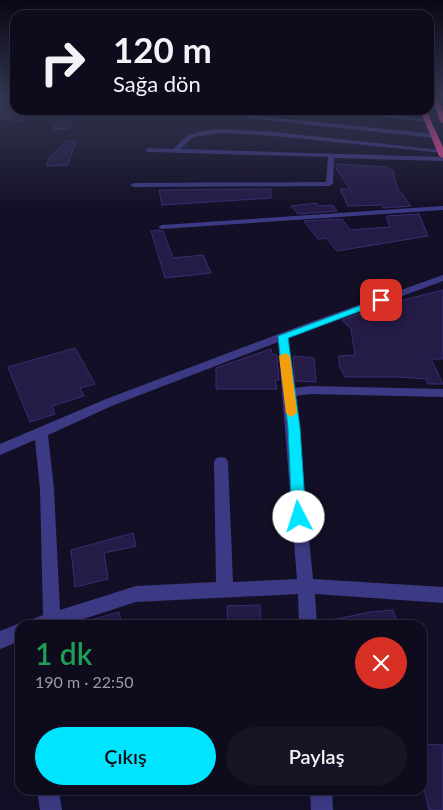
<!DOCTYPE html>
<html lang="tr">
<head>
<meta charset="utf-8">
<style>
	body { margin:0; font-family:Lato,sans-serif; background:#171425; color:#f1f3f6; height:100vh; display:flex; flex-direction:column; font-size:19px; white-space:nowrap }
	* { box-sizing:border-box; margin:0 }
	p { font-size:16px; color:#9b9ba3 }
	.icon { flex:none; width:28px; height:28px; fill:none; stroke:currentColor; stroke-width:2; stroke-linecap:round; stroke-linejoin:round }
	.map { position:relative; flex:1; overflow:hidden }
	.panel { position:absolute; left:15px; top:620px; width:412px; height:175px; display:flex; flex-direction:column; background:#0e0b1c; border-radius:15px; box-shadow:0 2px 12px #0003,0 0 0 1px #2e2b3b }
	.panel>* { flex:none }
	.top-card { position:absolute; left:10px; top:10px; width:424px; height:105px; border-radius:15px; box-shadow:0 2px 12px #0003,0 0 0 1px #2e2b3b; background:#0e0b1c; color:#f1f3f6; overflow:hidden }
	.pin { position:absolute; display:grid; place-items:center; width:42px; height:42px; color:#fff; margin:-21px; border-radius:10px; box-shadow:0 2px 8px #0006 }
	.me { position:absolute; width:55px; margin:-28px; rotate:355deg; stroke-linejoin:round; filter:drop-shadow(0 0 4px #0008) }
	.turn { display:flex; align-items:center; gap:18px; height:105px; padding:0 20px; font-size:22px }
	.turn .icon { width:65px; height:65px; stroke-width:2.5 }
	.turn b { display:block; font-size:35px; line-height:42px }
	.round { display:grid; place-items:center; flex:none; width:52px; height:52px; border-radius:26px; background:#171425 }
	.headline { display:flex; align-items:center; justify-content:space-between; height:85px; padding:0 20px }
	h1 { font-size:30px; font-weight:600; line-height:38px; color:#1e9e55 }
	.button { display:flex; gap:10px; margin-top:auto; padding:10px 20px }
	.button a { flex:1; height:58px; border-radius:30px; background:#00e5ff; color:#111; font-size:20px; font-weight:600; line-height:58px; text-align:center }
	.button a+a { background:#171425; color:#f1f3f6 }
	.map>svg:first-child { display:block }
	.building { fill:#241b47; stroke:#3b2d73 }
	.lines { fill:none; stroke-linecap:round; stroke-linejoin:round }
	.minor { fill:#3d3a85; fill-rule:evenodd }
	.highway { fill:#ff4fa3; fill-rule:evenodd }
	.route { fill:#00e5ff; stroke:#0095a6 }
	.slow { fill:#f59e0b }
</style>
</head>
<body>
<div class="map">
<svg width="443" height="810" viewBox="0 0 443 810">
	<rect width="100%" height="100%" fill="#130f26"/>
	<g class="building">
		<polygon points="0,104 15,105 15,110 43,110 24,121 0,119"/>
		<polygon points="66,110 79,110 68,129 53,129"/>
		<polygon points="67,141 76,141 68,165 46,166 50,156"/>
		<polygon points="336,164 388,167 388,170 393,170 397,187 411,206 383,208 382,205 348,206 340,189 350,189 336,168"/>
		<polygon points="271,189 271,198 162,205 159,190"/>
		<polygon points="317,203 319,206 333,205 337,211 298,214 291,206"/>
		<polygon points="419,214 428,236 337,251 326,238 318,239 304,221 342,219 350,230 390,227 386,216"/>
		<polygon points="160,230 163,231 173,258 203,255 211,273 165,278 151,231"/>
		<polygon points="443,290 443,359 431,359 443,384 428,384 426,379 399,377 345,377 339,365 339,356 355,355 351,329 342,320 383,305"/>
		<polygon points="75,348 95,384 80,388 84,396 52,406 55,414 30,422 8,367"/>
		<polygon points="271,349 272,354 277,355 279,380 275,380 277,389 216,389 216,368"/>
		<polygon points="293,356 314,358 316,382 295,381"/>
		<polygon points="133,533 136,546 104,553 108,579 75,587 71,550"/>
		<polygon points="260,605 261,625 228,625 227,606"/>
		<polygon points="393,610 397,621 371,625 333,625 332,620 370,612"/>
		<polygon points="119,612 122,625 84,625 84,622"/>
		<polygon points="422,744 443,745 443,810 429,810 422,780"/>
	</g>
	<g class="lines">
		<g class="minor">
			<polygon points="325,110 399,115 397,110 403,110 404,116 431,120 428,122"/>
			<polygon points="249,115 434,134 437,136 434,138 247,118"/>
			<path d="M221 129 275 132 441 150 443 153 275 136 221 133 193 137 181 149 443 157V161L334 158 333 184 329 186 134 187 130 185 134 183 326 182 328 157 148 152 145 150 148 148 174 149C188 130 200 132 221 129Z"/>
			<polygon points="443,206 443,210 162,229 158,227 162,225"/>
			<path d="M443 275V281L289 338 294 388 310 386 443 389V397L310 394 295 396 313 579 443 587V603L315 594 317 625H299L298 594 136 602 65 625H30L33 619 43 615 40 489 35 440 0 455V444L106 399 308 323ZM278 342 297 579 233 582 228 462 226 458 221 457 216 458 214 462 216 582 136 586 60 610 54 489 48 435 114 405Z"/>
			<polygon points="20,623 24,625 20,625 20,641 0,649 0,631"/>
			<polygon points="37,790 59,790 62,810 40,810"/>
			<polygon points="310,790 332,790 333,810 311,810"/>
		</g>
		<g class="highway">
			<polygon points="431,96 437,96 443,112 443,123 440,121"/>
			<polygon points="420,110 426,110 443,147 443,158 439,156"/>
		</g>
	</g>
	<linearGradient id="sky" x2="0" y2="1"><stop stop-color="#0a0815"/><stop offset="0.46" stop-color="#333752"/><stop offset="1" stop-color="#333752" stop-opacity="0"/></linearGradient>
	<rect width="443" height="210" fill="url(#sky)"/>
	<polygon class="route" points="381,298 385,300 384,302 288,338 300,428 306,517 304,521 299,523 294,521 292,517 288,428 278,336"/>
	<polygon class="slow" points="285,353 290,356 297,413 291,417 286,413 279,356"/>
</svg>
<div class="pin" style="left:381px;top:300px;background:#d93025"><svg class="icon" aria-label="arrive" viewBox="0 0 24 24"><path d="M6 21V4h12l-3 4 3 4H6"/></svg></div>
<svg class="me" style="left:299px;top:517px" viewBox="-20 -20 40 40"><circle r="19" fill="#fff"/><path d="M0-13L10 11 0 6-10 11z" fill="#00e5ff"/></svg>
<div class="top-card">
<div class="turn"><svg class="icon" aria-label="right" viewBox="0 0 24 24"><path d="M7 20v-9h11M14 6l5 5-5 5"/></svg><div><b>120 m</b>Sağa dön</div></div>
</div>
<section class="panel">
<div class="headline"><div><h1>1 dk</h1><p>190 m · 22:50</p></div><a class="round" style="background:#d93025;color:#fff"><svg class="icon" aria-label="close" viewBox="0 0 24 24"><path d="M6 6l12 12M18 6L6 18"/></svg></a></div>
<div class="button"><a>Çıkış</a><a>Paylaş</a></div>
</section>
</div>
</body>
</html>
